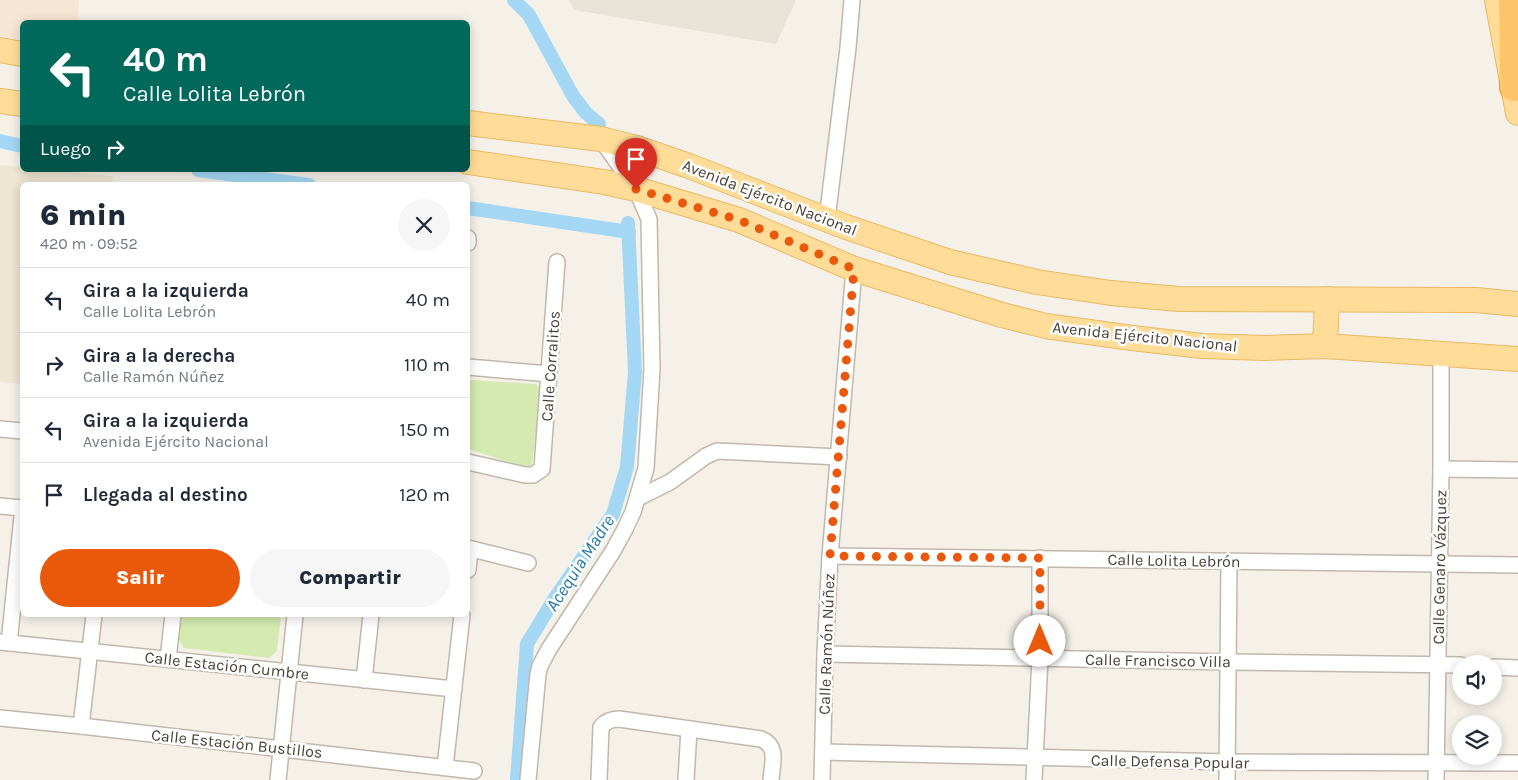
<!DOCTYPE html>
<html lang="es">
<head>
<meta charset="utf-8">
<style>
	body { margin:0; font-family:Karla,sans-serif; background:#f6f6f7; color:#1f2937; height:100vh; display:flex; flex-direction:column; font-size:19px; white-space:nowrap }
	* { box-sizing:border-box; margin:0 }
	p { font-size:16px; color:#747a83 }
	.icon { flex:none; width:28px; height:28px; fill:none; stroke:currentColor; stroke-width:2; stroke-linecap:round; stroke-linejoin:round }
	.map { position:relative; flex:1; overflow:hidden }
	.sheet { position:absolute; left:20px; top:182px; width:450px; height:435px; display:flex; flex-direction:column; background:#fff; border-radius:8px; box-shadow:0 2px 12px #0003 }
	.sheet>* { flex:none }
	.hud { position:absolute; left:20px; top:20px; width:450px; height:152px; border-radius:8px; box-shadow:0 2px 12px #0003; background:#00695c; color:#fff; overflow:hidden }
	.buttons { position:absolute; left:1452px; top:655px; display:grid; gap:10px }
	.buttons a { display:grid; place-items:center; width:50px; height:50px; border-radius:50%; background:#fff; box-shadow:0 2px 12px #0003; font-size:25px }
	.pin { position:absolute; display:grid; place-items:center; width:42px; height:42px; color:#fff; margin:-51px -21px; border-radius:50% 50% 50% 0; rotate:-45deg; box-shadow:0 0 5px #0007 }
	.pin .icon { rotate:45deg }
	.me { position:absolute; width:55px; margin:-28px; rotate:0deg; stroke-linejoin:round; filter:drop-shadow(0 0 4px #0008) }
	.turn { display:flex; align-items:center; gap:18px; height:105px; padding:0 20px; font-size:22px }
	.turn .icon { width:65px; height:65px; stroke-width:2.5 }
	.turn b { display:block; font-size:35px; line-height:42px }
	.then { display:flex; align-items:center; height:48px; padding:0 20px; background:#0003; gap:10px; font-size:19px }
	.round { display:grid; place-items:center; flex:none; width:52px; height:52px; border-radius:26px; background:#f6f6f7 }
	.headline { display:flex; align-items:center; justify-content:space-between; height:85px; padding:0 20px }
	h1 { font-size:30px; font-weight:800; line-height:38px }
	.primary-button { display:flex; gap:10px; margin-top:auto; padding:10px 20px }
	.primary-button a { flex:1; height:58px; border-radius:30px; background:#ea580c; color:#fff; font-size:20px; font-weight:800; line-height:58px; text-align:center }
	.primary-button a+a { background:#f6f6f7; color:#1f2937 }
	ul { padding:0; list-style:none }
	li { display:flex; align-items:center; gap:15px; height:65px; padding:0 20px; border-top:1px solid #e0e1e3 }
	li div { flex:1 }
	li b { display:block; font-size:19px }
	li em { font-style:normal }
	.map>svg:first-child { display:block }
	.residential { fill:#e9e2d7 }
	.commercial { fill:#f7e6d4 }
	.education { fill:#eee5d2 }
	.park { fill:#d4eab0 }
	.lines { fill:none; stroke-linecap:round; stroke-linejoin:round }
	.canal { stroke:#a3d7f3; stroke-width:14 }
	.street-casing { stroke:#c1b8ab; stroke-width:18 }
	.primary-casing { stroke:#e8b963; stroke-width:26 }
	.highway-casing { stroke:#e39934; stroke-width:30 }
	.street { stroke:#fff; stroke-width:15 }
	.primary { stroke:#ffdc98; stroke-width:24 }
	.highway { stroke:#ffc56a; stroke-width:28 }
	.route { stroke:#ea580c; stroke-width:9; stroke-dasharray:0 16.2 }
	.labels { text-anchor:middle; stroke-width:5; stroke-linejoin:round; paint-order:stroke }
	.street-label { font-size:16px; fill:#494137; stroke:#fff }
	.water-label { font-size:18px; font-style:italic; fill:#287aa9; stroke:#fff }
</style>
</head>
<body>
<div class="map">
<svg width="1518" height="780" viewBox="0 0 1518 780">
	<rect width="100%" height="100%" fill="#f5f1e9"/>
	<polygon class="residential" points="568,0 796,0 776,44 575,10"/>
	<polygon class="commercial" points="0,0 79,0 78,22 22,22 22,41 0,36"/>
	<polygon class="education" points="0,165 22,167 22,170 53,170 113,176 112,185 22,185 22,384 0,382"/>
	<g class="park">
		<polygon points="473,380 535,384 543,389 532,463 528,468 468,449 468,381"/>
		<polygon points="180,615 281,615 277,651 269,658 184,648 177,637"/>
	</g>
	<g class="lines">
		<g class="canal">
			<polyline points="514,0 529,15 573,96 586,113 599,124"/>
			<polyline points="0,141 22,146"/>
			<polyline points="198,170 309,185"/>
			<polyline points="468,208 629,232"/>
			<polyline points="517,780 527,644 553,601 613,514 627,467 635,372 628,223"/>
		</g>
		<defs>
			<g id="street">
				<polyline points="827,219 848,48 852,0"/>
				<polyline points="468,243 468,238"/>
				<polyline points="468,367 549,374"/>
				<polyline points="0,429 22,431"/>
				<polyline points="468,462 525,475 533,475 542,469 557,262"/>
				<polyline points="1441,469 1518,470"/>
				<polyline points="638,498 670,482 706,456 717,451 839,457"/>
				<polyline points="0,506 22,508"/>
				<polyline points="468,548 528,563"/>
				<polyline points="830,556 1518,565"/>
				<polyline points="468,570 470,549"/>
				<polyline points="0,642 454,689"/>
				<polyline points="9,643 22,517"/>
				<polyline points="825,654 1229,662 1461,665"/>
				<polyline points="168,659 173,615"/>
				<polyline points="1494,667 1518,668"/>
				<polyline points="364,680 371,615"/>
				<polyline points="0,718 81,726 474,771"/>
				<polyline points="81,726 94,615"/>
				<polyline points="823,752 1228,762 1518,763"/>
				<polyline points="445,767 462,615"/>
				<polyline points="278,780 295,615"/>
				<polyline points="528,780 538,674 540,666 549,649 613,551 625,529 633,512 646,468 652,369 649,219 636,189 601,139"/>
				<path d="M599 780 601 727C606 721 611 719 619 719L761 739C779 746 772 764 771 780"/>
				<polyline points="686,780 689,729"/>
				<polyline points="822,780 825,654 830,556 854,269"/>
				<polyline points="1034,780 1040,658 1040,558"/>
				<polyline points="1227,780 1229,561"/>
				<polyline points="1436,780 1441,469 1441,353"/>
			</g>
			<g id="primary">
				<polyline points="1497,0 1518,113"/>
				<polyline points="0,50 22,54"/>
				<polyline points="0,101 22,104"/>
				<polyline points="468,123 601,139 637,148 689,166 846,227 950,262 1037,282 1111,293 1179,299 1476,300 1518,304"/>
				<polyline points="468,162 604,182 636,189 739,220 854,269 1002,315 1046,326 1132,338 1202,346 1266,348 1325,346 1518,359"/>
				<polyline points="1325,346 1327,299"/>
			</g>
			<polyline id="highway" points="1513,0 1514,87"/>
		</defs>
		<use href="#street" class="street-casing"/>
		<use href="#primary" class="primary-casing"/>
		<use href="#highway" class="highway-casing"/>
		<use href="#street" class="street"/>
		<use href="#primary" class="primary"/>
		<use href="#highway" class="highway"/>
	</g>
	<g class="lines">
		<polyline class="route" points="636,189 739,220 854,269 830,556 1040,558 1040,641"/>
	</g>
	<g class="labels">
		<g class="street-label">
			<text transform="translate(770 197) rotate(21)" y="6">Avenida Ejército Nacional</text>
			<text transform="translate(1145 336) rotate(6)" y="6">Avenida Ejército Nacional</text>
			<text transform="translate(550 366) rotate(-86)" y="6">Calle Corralitos</text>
			<text transform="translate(1174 560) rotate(1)" y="6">Calle Lolita Lebrón</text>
			<text transform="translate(1439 567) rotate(-89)" y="6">Calle Genaro Vázquez</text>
			<text transform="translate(826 644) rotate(-88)" y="6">Calle Ramón Núñez</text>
			<text transform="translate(1158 660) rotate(1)" y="6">Calle Francisco Villa</text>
			<text transform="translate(227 665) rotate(6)" y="6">Calle Estación Cumbre</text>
			<text transform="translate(237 743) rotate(6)" y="6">Calle Estación Bustillos</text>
			<text transform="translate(1170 761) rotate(1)" y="6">Calle Defensa Popular</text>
		</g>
		<g class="water-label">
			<text transform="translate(580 563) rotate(-57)" y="6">Acequia Madre</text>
		</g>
	</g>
</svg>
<div class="buttons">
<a><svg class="icon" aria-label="sound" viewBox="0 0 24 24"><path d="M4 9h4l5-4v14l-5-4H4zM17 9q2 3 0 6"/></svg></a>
<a><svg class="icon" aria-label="layers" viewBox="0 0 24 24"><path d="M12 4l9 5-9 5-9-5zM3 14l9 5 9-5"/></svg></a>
</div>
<div class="pin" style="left:636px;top:189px;background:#d93025"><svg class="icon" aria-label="arrive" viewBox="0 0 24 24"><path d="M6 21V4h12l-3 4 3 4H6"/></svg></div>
<svg class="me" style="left:1040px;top:641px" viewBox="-20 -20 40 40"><circle r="19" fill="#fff"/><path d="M0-13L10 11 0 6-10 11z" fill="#ea580c"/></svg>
<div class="hud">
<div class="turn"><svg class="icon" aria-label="left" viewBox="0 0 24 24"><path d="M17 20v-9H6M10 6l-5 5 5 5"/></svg><div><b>40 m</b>Calle Lolita Lebrón</div></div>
<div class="then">Luego<svg class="icon" aria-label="right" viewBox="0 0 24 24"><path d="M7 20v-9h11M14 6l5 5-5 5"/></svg></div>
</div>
<section class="sheet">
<div class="headline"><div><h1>6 min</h1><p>420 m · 09:52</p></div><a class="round"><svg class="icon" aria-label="close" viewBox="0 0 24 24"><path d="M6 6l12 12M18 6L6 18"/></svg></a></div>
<ul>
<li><svg class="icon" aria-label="left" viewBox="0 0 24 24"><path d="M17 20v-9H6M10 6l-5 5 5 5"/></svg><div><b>Gira a la izquierda</b><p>Calle Lolita Lebrón</p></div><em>40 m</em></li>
<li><svg class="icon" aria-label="right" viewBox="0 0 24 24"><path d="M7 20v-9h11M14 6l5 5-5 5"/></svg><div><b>Gira a la derecha</b><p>Calle Ramón Núñez</p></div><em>110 m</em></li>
<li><svg class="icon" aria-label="left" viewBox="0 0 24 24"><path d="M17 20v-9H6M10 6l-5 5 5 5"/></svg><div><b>Gira a la izquierda</b><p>Avenida Ejército Nacional</p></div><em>150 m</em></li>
<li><svg class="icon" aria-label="arrive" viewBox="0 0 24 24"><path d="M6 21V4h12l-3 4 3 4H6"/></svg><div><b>Llegada al destino</b></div><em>120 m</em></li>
</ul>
<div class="primary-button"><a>Salir</a><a>Compartir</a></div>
</section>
</div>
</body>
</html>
